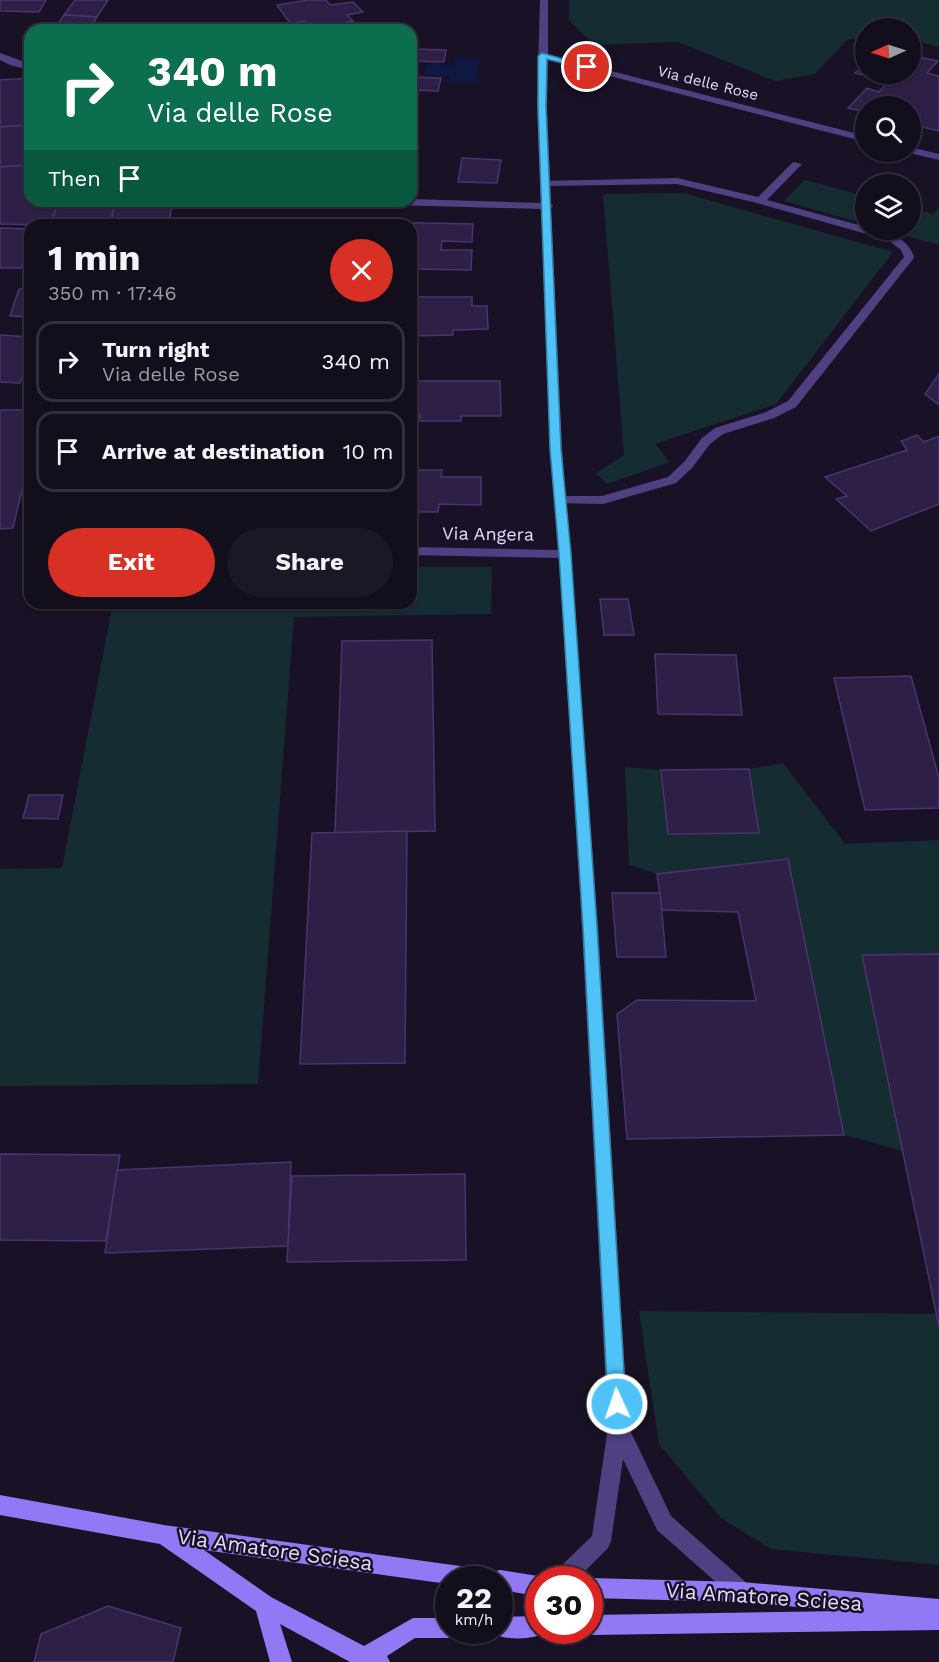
<!DOCTYPE html>
<html lang="en">
<head>
<meta charset="utf-8">
<style>
	body { margin:0; font-family:"Work Sans",sans-serif; background:#1c1725; color:#f1f3f6; height:100vh; display:flex; flex-direction:column; font-size:22px; white-space:nowrap }
	* { box-sizing:border-box; margin:0 }
	p { font-size:20px; color:#9d9ca3 }
	.icon { flex:none; width:33px; height:33px; fill:none; stroke:currentColor; stroke-width:2; stroke-linecap:round; stroke-linejoin:round }
	.map { position:relative; flex:1; overflow:hidden }
	.drawer { position:absolute; left:24px; top:219px; width:393px; height:390px; display:flex; flex-direction:column; background:#130e1c; border-radius:18px; box-shadow:0 2px 4px #0004,0 0 0 2px #322e3b }
	.drawer>* { flex:none }
	.top-card { position:absolute; left:24px; top:24px; width:393px; height:183px; border-radius:18px; box-shadow:0 2px 4px #0004,0 0 0 2px #322e3b; background:#0b6e4f; color:#fff; overflow:hidden }
	.needle { width:39px; rotate:267deg }
	.controls { position:absolute; left:855px; top:18px; display:grid; gap:12px }
	.controls a { display:grid; place-items:center; width:66px; height:66px; border-radius:50%; background:#130e1c; box-shadow:0 2px 4px #0004,0 0 0 2px #322e3b; font-size:30px }
	.speed { position:absolute; left:435px; top:1566px; display:flex; gap:12px; font-size:30px; font-weight:700; text-align:center }
	.speed>* { display:grid; place-content:center; width:78px; height:78px; border-radius:50%; background:#130e1c; box-shadow:0 2px 4px #0004,0 0 0 2px #322e3b; line-height:1 }
	.speed small { font-size:15px; font-weight:400 }
	.speed .limit { border:9px solid #d22; background:#fff; color:#111 }
	.pin { position:absolute; display:grid; place-items:center; width:51px; height:51px; color:#fff; margin:-26px; border:3px solid #fff; border-radius:50%; box-shadow:0 2px 6px #0007 }
	.me { position:absolute; width:66px; margin:-33px; rotate:357deg; stroke-linejoin:round; filter:drop-shadow(0 0 4px #0008) }
	.turn { display:flex; align-items:center; gap:21px; height:126px; padding:0 24px; font-size:27px }
	.turn .icon { width:78px; height:78px; stroke-width:2.5 }
	.turn b { display:block; font-size:42px; line-height:51px }
	.then { display:flex; align-items:center; height:57px; padding:0 24px; background:#0003; gap:12px; font-size:22px }
	.round { display:grid; place-items:center; flex:none; width:63px; height:63px; border-radius:32px; background:#1c1725 }
	.head { display:flex; align-items:center; justify-content:space-between; height:102px; padding:0 24px }
	h1 { font-size:36px; font-weight:700; line-height:45px }
	.cta { display:flex; gap:12px; margin-top:auto; padding:12px 24px }
	.cta a { flex:1; height:69px; border-radius:36px; background:#d93025; color:#fff; font-size:24px; font-weight:700; line-height:69px; text-align:center }
	.cta a+a { background:#1c1725; color:#f1f3f6 }
	ul { padding:0; list-style:none }
	li { display:flex; align-items:center; gap:18px; height:81px; margin:0 12px 9px; padding:0 12px; border:3px solid #322e3b; border-radius:18px }
	li div { flex:1 }
	li b { display:block; font-size:22px }
	li em { font-style:normal }
	.map>svg:first-child { display:block }
	.green { fill:#152c30 }
	.water { fill:#0f1842 }
	.building { fill:#2e1f46; stroke:#4b3370; stroke-width:1.5 }
	.lines { fill:none; stroke-linecap:round; stroke-linejoin:round }
	.lane { fill:#4f4082; fill-rule:evenodd }
	.street { fill:#4f4082; fill-rule:evenodd }
	.secondary { fill:#9378f5; fill-rule:evenodd }
	.route { fill:#4fc3f7; stroke:#337fa1; stroke-width:1.5 }
	.labels { text-anchor:middle; stroke-width:5; stroke-linejoin:round; paint-order:stroke }
	.far-street-label { font-size:15px; fill:#e4dafc; stroke:#191226 }
	.street-label { font-size:18px; fill:#e4dafc; stroke:#191226 }
	.near-street-label { font-size:21px; fill:#e4dafc; stroke:#191226 }
</style>
</head>
<body>
<div class="map">
<svg width="939" height="1662" viewBox="0 0 939 1662">
	<rect width="100%" height="100%" fill="#191226"/>
	<g class="green">
		<polygon points="569,0 939,0 939,47 911,39 910,28 866,28 865,39 848,39 815,74 775,81 678,42 594,45 569,20"/>
		<polygon points="805,180 865,196 865,224 784,201"/>
		<polygon points="683,193 893,252 776,404 655,444 670,462 607,484 596,473 624,455 603,194"/>
		<polygon points="939,207 939,245 886,230 910,230 911,208 933,214"/>
		<polygon points="411,567 492,567 491,614 294,617 258,1084 0,1086 0,869 62,868 113,603 411,603"/>
		<polygon points="783,763 845,844 939,840 939,954 862,956 903,1151 844,1135 788,859 657,874 629,865 625,767 661,770 668,834 749,769"/>
		<polygon points="639,1311 936,1314 939,1327 939,1565 771,1549 721,1518 659,1444"/>
	</g>
	<polygon class="water" points="455,58 480,59 476,83 449,82 450,76 424,75 427,64 453,65"/>
	<g class="building">
		<polygon points="0,0 46,0 39,12 0,11"/>
		<polygon points="75,0 108,0 97,17 64,15"/>
		<polygon points="308,0 326,0 330,5 353,2 363,12 347,15 353,21 311,30 305,21 290,23 277,5"/>
		<polygon points="64,15 97,17 89,30 54,30"/>
		<polygon points="114,26 143,27 142,30 113,30"/>
		<polygon points="411,49 446,50 444,62 411,61"/>
		<polygon points="910,55 938,61 927,73 939,76 939,131 910,124 910,106 866,106 866,112 848,108 867,88 879,92 889,81 855,73 866,62 866,74 910,74"/>
		<polygon points="411,77 441,78 438,91 411,90"/>
		<polygon points="30,78 30,125 0,127 0,80"/>
		<polygon points="30,125 30,165 0,167 0,127"/>
		<polygon points="462,158 501,160 497,183 458,182"/>
		<polygon points="30,165 30,201 39,201 39,206 57,206 50,225 0,224 0,167"/>
		<polygon points="114,201 172,202 169,225 111,225"/>
		<polygon points="57,206 113,207 111,225 50,225"/>
		<polygon points="232,221 284,222 284,225 231,225"/>
		<polygon points="378,222 473,224 472,242 442,241 441,250 472,250 471,270 411,269 411,225 377,225"/>
		<polygon points="0,228 30,229 30,251 27,251 21,268 0,268"/>
		<polygon points="19,289 30,289 30,317 10,316"/>
		<polygon points="411,297 472,297 472,306 487,306 488,329 453,330 453,335 411,336"/>
		<polygon points="0,335 30,337 30,352 20,383 0,382"/>
		<polygon points="939,374 939,405 925,394"/>
		<polygon points="411,381 500,381 501,416 461,416 461,421 420,421 420,414 411,414"/>
		<polygon points="0,410 30,410 30,455 13,528 0,529"/>
		<polygon points="917,435 924,442 939,436 939,504 871,531 836,499 847,496 825,477 907,450 901,441"/>
		<polygon points="411,470 442,470 441,477 481,477 481,505 439,504 438,512 411,512"/>
		<polygon points="600,599 628,599 634,635 604,635"/>
		<polygon points="432,640 435,831 335,833 342,641"/>
		<polygon points="655,654 736,655 742,715 658,714"/>
		<polygon points="911,676 939,778 939,808 865,810 834,678"/>
		<polygon points="749,769 759,833 668,834 661,770"/>
		<polygon points="29,795 63,795 58,819 23,818"/>
		<polygon points="407,831 405,1063 300,1064 312,833"/>
		<polygon points="788,859 844,1135 627,1139 617,1014 637,1000 756,1001 738,912 662,910 657,874"/>
		<polygon points="612,893 660,893 666,957 617,957"/>
		<polygon points="939,954 939,1327 862,955"/>
		<polygon points="0,1154 120,1155 106,1241 0,1240"/>
		<polygon points="291,1162 288,1246 105,1253 117,1170"/>
		<polygon points="465,1174 466,1260 287,1262 292,1176"/>
		<polygon points="108,1606 181,1628 173,1662 34,1662 41,1634"/>
	</g>
	<g class="lines">
		<path class="lane" d="M793 162 802 164 767 200 866 227V230C885 230 908 237 914 257L913 259 796 407 774 418 723 434 710 444 692 468 676 483 603 504 556 503 554 500 556 497 560 496H602L668 477 684 462 702 438 715 428 766 412 788 401 904 257 901 250 888 240 757 203 677 184 546 186 541 183 542 181 677 178 758 197Z"/>
		<g class="street">
			<polygon points="540,0 548,0 548,55 866,136 866,142 548,60 547,107 551,204 553,206 551,208 562,449 598,927 628,1426 671,1516 749,1585 752,1592 749,1599 742,1602 735,1599 657,1530 623,1459 611,1541 608,1548 576,1580 551,1580 554,1573 592,1536 608,1427 582,927 559,558 411,555 411,547 558,550 550,449 541,209 357,204 352,201 411,199 541,203 537,107"/>
			<polygon points="0,53 30,64 30,70 10,65 0,60"/>
			<polygon points="910,147 939,154 939,160 906,152 910,152"/>
		</g>
		<g class="secondary">
			<polygon points="0,1495 164,1525 496,1571 500,1570 538,1576 546,1580 538,1580 538,1596 500,1590 500,1580 448,1580 448,1584 204,1550 271,1597 364,1646 413,1618 448,1618 448,1630 457,1630 455,1635 448,1638 415,1638 387,1656 390,1662 350,1662 280,1624 292,1662 270,1662 256,1611 160,1544 0,1515"/>
			<polygon points="590,1578 742,1582 939,1599 939,1630 590,1635 582,1630 590,1630 590,1615 842,1611 742,1602 590,1598 590,1580 586,1580"/>
			<path d="M538 1616V1630H547C538 1641 505 1640 493 1634L491 1630H500V1617Z"/>
		</g>
	</g>
	<polygon class="route" points="542,53 592,67 587,70 547,59 546,107 561,449 571,554 597,927 626,1404 623,1409 617,1412 611,1409 608,1404 583,927 559,554 550,449 538,107 538,56"/>
	<g class="labels">
		<g class="far-street-label">
			<text transform="translate(708 83) rotate(14)" y="5">Via delle Rose</text>
		</g>
		<g class="street-label">
			<text transform="translate(488 534) rotate(1)" y="6">Via Angera</text>
		</g>
		<g class="near-street-label">
			<text transform="translate(275 1550) rotate(8)" y="7">Via Amatore Sciesa</text>
			<text transform="translate(764 1597) rotate(4)" y="7">Via Amatore Sciesa</text>
		</g>
	</g>
</svg>
<div class="controls">
<a><svg class="needle" viewBox="-14 -14 28 28"><path d="M0-13l5 13h-10z" fill="#e53935"/><path d="M0 13l5-13h-10z" fill="#9d9ca3"/></svg></a>
<a><svg class="icon" aria-label="search" viewBox="0 0 24 24"><circle cx="10" cy="10" r="6"/><path d="M15 15l6 6"/></svg></a>
<a><svg class="icon" aria-label="layers" viewBox="0 0 24 24"><path d="M12 4l9 5-9 5-9-5zM3 14l9 5 9-5"/></svg></a>
</div>
<div class="speed"><div>22<small>km/h</small></div><div class="limit">30</div></div>
<div class="pin" style="left:587px;top:67px;background:#d93025"><svg class="icon" aria-label="arrive" viewBox="0 0 24 24"><path d="M6 21V4h12l-3 4 3 4H6"/></svg></div>
<svg class="me" style="left:617px;top:1404px" viewBox="-20 -20 40 40"><circle r="17" fill="#4fc3f7" stroke="#fff" stroke-width="3"/><path d="M0-11L8 9 0 5-8 9z" fill="#fff"/></svg>
<div class="top-card">
<div class="turn"><svg class="icon" aria-label="right" viewBox="0 0 24 24"><path d="M7 20v-9h11M14 6l5 5-5 5"/></svg><div><b>340 m</b>Via delle Rose</div></div>
<div class="then">Then<svg class="icon" aria-label="arrive" viewBox="0 0 24 24"><path d="M6 21V4h12l-3 4 3 4H6"/></svg></div>
</div>
<section class="drawer">
<div class="head"><div><h1>1 min</h1><p>350 m · 17:46</p></div><a class="round" style="background:#d93025;color:#fff"><svg class="icon" aria-label="close" viewBox="0 0 24 24"><path d="M6 6l12 12M18 6L6 18"/></svg></a></div>
<ul>
<li><svg class="icon" aria-label="right" viewBox="0 0 24 24"><path d="M7 20v-9h11M14 6l5 5-5 5"/></svg><div><b>Turn right</b><p>Via delle Rose</p></div><em>340 m</em></li>
<li><svg class="icon" aria-label="arrive" viewBox="0 0 24 24"><path d="M6 21V4h12l-3 4 3 4H6"/></svg><div><b>Arrive at destination</b></div><em>10 m</em></li>
</ul>
<div class="cta"><a>Exit</a><a>Share</a></div>
</section>
</div>
</body>
</html>
